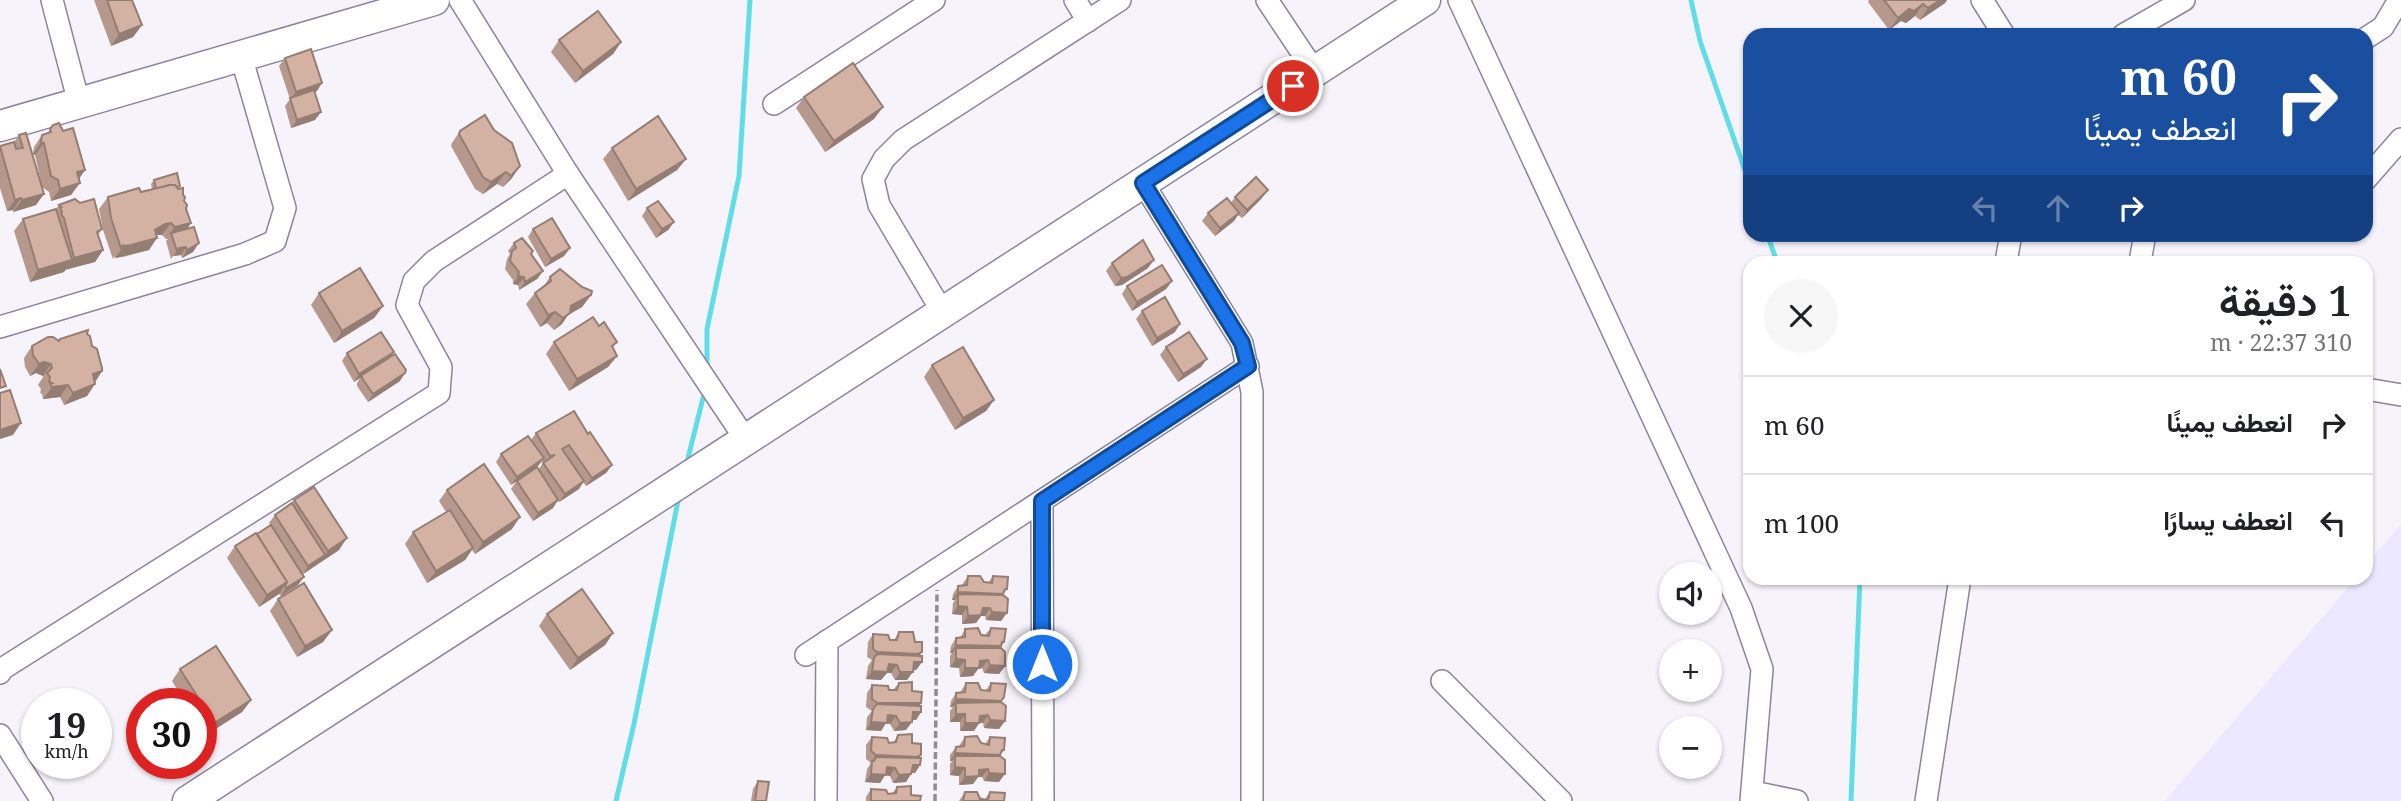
<!DOCTYPE html>
<html lang="ar">
<head>
<meta charset="utf-8">
<style>
	body { margin:0; font-family:"Noto Serif",Vazirmatn,serif; background:#f6f6f6; color:#202124; direction:rtl; height:100vh; display:flex; flex-direction:column; font-size:26px; white-space:nowrap }
	* { box-sizing:border-box; margin:0 }
	p { font-size:23px; color:#757577 }
	.icon { flex:none; width:38px; height:38px; fill:none; stroke:currentColor; stroke-width:2; stroke-linecap:round; stroke-linejoin:round }
	.map { position:relative; flex:1; overflow:hidden; direction:ltr }
	.side { position:absolute; left:1743px; top:256px; width:630px; height:329px; display:flex; flex-direction:column; background:#fff; border-radius:21px; box-shadow:0 2px 5px #0004; direction:rtl }
	.side>* { flex:none }
	.top-card { position:absolute; left:1743px; top:28px; width:630px; height:214px; border-radius:21px; box-shadow:0 2px 5px #0004; direction:rtl; background:#1a4fa0; color:#fff; overflow:hidden }
	.tools { position:absolute; left:1659px; top:562px; display:grid; gap:14px }
	.tools a { display:grid; place-items:center; width:63px; height:63px; border-radius:50%; background:#fff; box-shadow:0 2px 5px #0004; font-size:35px }
	.speed { position:absolute; left:21px; top:688px; display:flex; gap:14px; font-size:35px; font-weight:700; text-align:center }
	.speed>* { display:grid; place-content:center; width:91px; height:91px; border-radius:50%; background:#fff; box-shadow:0 2px 5px #0004; line-height:1 }
	.speed small { font-size:18px; font-weight:400 }
	.speed .limit { border:10px solid #d22; background:#fff; color:#111 }
	.pin { position:absolute; display:grid; place-items:center; width:60px; height:60px; color:#fff; margin:-30px; border:4px solid #fff; border-radius:50%; box-shadow:0 2px 7px #0007 }
	.me { position:absolute; width:77px; margin:-38px; rotate:0deg; stroke-linejoin:round; filter:drop-shadow(0 0 5px #0008) }
	.turn { display:flex; align-items:center; gap:24px; height:147px; padding:0 21px; font-size:32px }
	.turn .icon { width:91px; height:91px; stroke-width:2.5 }
	.turn b { display:block; font-size:49px; line-height:60px }
	.lanes { display:flex; align-items:center; height:66px; padding:0 21px; background:#0003; justify-content:center; gap:35px; direction:ltr }
	.lanes .off { opacity:.35 }
	.round { display:grid; place-items:center; flex:none; width:74px; height:74px; border-radius:37px; background:#f6f6f6 }
	.head { display:flex; align-items:center; justify-content:space-between; height:119px; padding:0 21px }
	h1 { font-size:42px; font-weight:600; line-height:52px }
	ul { padding:0; list-style:none }
	li { display:flex; align-items:center; gap:21px; height:98px; padding:0 21px; border-top:2px solid #e0e0e0 }
	li div { flex:1 }
	li b { display:block; font-size:26px }
	li em { font-style:normal }
	.map>svg:first-child { display:block }
	.commercial { fill:#ebe8ff }
	.lines { fill:none; stroke-linecap:round; stroke-linejoin:round }
	.stream { stroke:#60dee8; stroke-width:5 }
	.street-casing { stroke:#8d83a0; stroke-width:24 }
	.secondary-casing { stroke:#8d83a0; stroke-width:33 }
	.path { stroke:#8e8b94; stroke-width:3.5; stroke-dasharray:7 3.5; stroke-linecap:butt }
	.street { stroke:#fff; stroke-width:21 }
	.secondary { stroke:#fff; stroke-width:30 }
	.wall { fill:#b6998c; fill-rule:evenodd }
	.shaded-wall { fill:#947d72 }
	.building { fill:#d4b2a3; stroke:#947d72; stroke-width:2 }
	.route-casing { stroke:#114b97; stroke-width:18 }
	.route { stroke:#1a73e8; stroke-width:12 }
</style>
</head>
<body>
<div class="map">
<svg width="2401" height="801" viewBox="0 0 2401 801">
	<rect width="100%" height="100%" fill="#f6f4fa"/>
	<polygon class="commercial" points="2401,524 2401,801 2165,801 2356,578 2366,578 2366,565"/>
	<g class="lines">
		<g class="stream">
			<polyline points="1691,0 1700,41 1750,185"/>
			<polyline points="1767,234 1777,262"/>
			<polyline points="707,370 707,329 739,176 750,0"/>
			<polyline points="686,466 705,390"/>
			<polyline points="616,801 634,724 679,496"/>
			<polyline points="1851,801 1860,578"/>
		</g>
		<defs>
			<g id="street">
				<polyline points="52,0 79,103"/>
				<polyline points="460,0 568,174 746,440"/>
				<polyline points="1075,0 1088,21"/>
				<polyline points="1267,0 1315,72"/>
				<polyline points="1459,0 1741,608 1762,669 1751,801"/>
				<polyline points="1982,0 2004,35"/>
				<polyline points="2123,35 2184,0"/>
				<polyline points="2366,38 2383,27 2399,0"/>
				<polyline points="774,104 934,0"/>
				<polyline points="2366,179 2401,139"/>
				<polyline points="1143,183 1242,343 1252,392 1252,801"/>
				<polyline points="2006,262 2011,234"/>
				<polyline points="2140,262 2145,234"/>
				<polyline points="943,313 879,205 873,179 884,159 903,140 1120,0"/>
				<polyline points="0,327 245,254 275,241 285,208 241,56"/>
				<polyline points="2366,389 2401,395"/>
				<polyline points="1042,501 1043,801"/>
				<polyline points="806,655 1248,366"/>
				<polyline points="0,673 2,669 439,393 441,367 407,305 414,281 434,261 568,174"/>
				<polyline points="1442,681 1561,801"/>
				<polyline points="0,735 42,801"/>
				<polyline points="1753,792 1797,801"/>
				<polyline points="826,801 827,641"/>
				<polyline points="1926,801 1960,578"/>
			</g>
			<g id="secondary">
				<polyline points="0,126 434,0"/>
				<polyline points="188,801 1425,0"/>
			</g>
		</defs>
		<use href="#street" class="street-casing"/>
		<use href="#secondary" class="secondary-casing"/>
		<polyline class="path" points="935,801 937,590"/>
		<use href="#street" class="street"/>
		<use href="#secondary" class="secondary"/>
	</g>
	<g class="wall">
		<polygon points="94,0 132,0 142,25 133,37 111,46"/>
		<polygon points="1869,0 1947,0 1945,3 1920,20 1915,16 1906,23 1901,21 1889,30 1868,2"/>
		<polygon points="559,40 621,42 613,54 575,83 551,52"/>
		<polygon points="285,58 317,91 315,92 315,120 291,128 285,106 290,99 279,66"/>
		<polygon points="804,97 874,119 825,152 796,108"/>
		<polygon points="53,125 63,131 85,170 79,179 71,195 51,201 49,192 42,187 35,155 33,154 34,147 42,135 47,134"/>
		<polygon points="494,130 512,178 503,187 497,184 483,194 475,189 451,146 452,143 460,131"/>
		<polygon points="26,133 36,205 13,212 13,210 7,211 0,188 0,146 14,142 19,135"/>
		<polygon points="612,148 686,159 677,170 628,201 603,159"/>
		<polygon points="154,180 178,189 183,195 191,223 187,229 193,252 182,258 181,255 173,256 171,259 166,241 168,239 166,239 162,235 157,235 149,250 123,257 115,258 115,256 113,259 103,230 99,209 108,197 141,192 152,189 151,184"/>
		<polygon points="1235,197 1262,198 1242,218 1238,215 1234,221 1215,236 1202,221 1208,213 1231,203"/>
		<polygon points="59,205 102,229 98,235 103,250 95,262 65,269 64,272 30,282 14,231 23,219 56,209"/>
		<polygon points="647,208 674,222 668,230 656,238 642,216"/>
		<polygon points="533,229 570,248 564,256 545,267 528,237"/>
		<polygon points="514,243 531,254 543,271 537,279 519,290 518,285 513,284 513,280 505,269 507,259 510,254 508,251"/>
		<polygon points="1112,263 1148,268 1122,285 1115,286 1106,271"/>
		<polygon points="550,277 591,295 582,307 568,315 562,324 554,330 547,323 540,327 526,304 535,293 543,287"/>
		<polygon points="1172,281 1166,289 1132,311 1122,294 1127,286"/>
		<polygon points="319,293 383,306 374,318 334,343 311,305"/>
		<polygon points="1142,311 1175,332 1152,346 1136,319"/>
		<polygon points="87,334 102,371 87,396 64,405 60,397 43,399 42,394 40,393 41,389 38,385 43,377 43,376 36,373 30,376 25,367 24,358 32,346"/>
		<polygon points="554,342 613,348 617,356 608,367 569,391 546,354"/>
		<polygon points="1166,347 1201,367 1178,382 1160,355"/>
		<polygon points="347,353 391,357 400,381 368,402 357,386 357,383 360,378 354,382 342,361"/>
		<polygon points="932,365 994,400 986,411 955,430 924,377"/>
		<path d="M536 433 588 434 612 465 606 473 586 486 583 482 579 489 559 502 558 500 553 508 533 521 511 489 516 482 511 485 496 462 501 454 531 440ZM542 461 543 463 538 470 537 467Z"/>
		<polygon points="447,490 512,529 475,554 472,550 465,560 427,583 405,544 413,532 446,512 439,501"/>
		<polygon points="294,500 339,550 303,574 298,585 281,596 279,594 259,607 227,558 235,546 257,534 271,525 269,523 275,515 292,503"/>
		<polygon points="968,576 984,582 988,583 993,576 1003,595 1001,621 986,620 985,616 981,616 976,623 962,624 962,615 952,614 953,603 955,600 952,600 953,594 958,586 962,585"/>
		<polygon points="278,599 332,630 323,642 297,657 270,611"/>
		<polygon points="547,614 613,633 605,645 570,670 539,626"/>
		<polygon points="991,628 1000,648 1005,666 999,674 984,673 982,668 978,669 973,676 960,677 959,668 950,667 950,656 952,653 950,653 951,646 956,638 960,638 965,629 985,635"/>
		<polygon points="899,632 915,642 922,652 920,655 922,662 916,670 913,670 907,680 895,680 891,673 887,673 881,680 866,679 868,666 872,660 867,657 868,642 873,634 890,640 894,640"/>
		<polygon points="180,669 251,700 242,712 206,735 201,728 201,704 186,704 172,681"/>
		<polygon points="899,683 912,691 921,703 919,706 921,712 916,720 912,720 906,730 894,731 890,724 886,723 881,731 866,730 867,717 872,711 866,707 867,693 872,685 889,690 893,690"/>
		<polygon points="966,683 981,690 986,690 991,683 1004,697 1000,702 1005,721 999,729 984,728 983,723 979,723 974,731 960,731 960,722 950,722 950,711 953,707 950,707 951,701 956,693 960,693"/>
		<polygon points="898,735 912,743 921,755 918,758 920,765 915,773 911,773 906,782 893,783 890,776 885,775 880,783 865,782 867,769 871,763 866,759 866,745 872,737 889,743 893,743"/>
		<polygon points="965,737 985,744 990,737 1000,756 999,782 984,781 982,777 978,777 973,784 959,785 959,776 950,775 950,764 952,761 950,761 950,755 956,747 959,746"/>
		<polygon points="758,781 766,801 751,801 753,789"/>
		<polygon points="897,787 920,801 866,801 866,797 871,789 888,794 892,794"/>
		<polygon points="965,792 985,799 990,792 1004,801 959,801"/>
	</g>
	<g class="shaded-wall">
		<polygon points="1940,0 1947,0 1945,3 1920,20 1928,8"/>
		<polygon points="1923,4 1915,16 1906,23 1901,21 1889,30 1898,18 1909,9"/>
		<polygon points="142,25 133,37 111,46 119,34"/>
		<polygon points="621,42 613,54 575,83 583,71"/>
		<polygon points="322,83 317,91 291,100 296,92"/>
		<polygon points="883,107 874,119 825,152 834,141"/>
		<polygon points="321,112 315,120 291,128 297,120"/>
		<polygon points="41,142 44,143 35,155 33,154"/>
		<polygon points="686,159 677,170 628,201 636,189"/>
		<polygon points="520,166 512,178 503,187 511,176"/>
		<polygon points="85,170 77,181 77,172"/>
		<polygon points="506,172 497,184 483,194 491,182"/>
		<polygon points="80,183 71,195 51,201 60,189"/>
		<polygon points="1268,190 1262,198 1242,218 1247,210"/>
		<polygon points="44,194 36,205 13,212 22,200"/>
		<polygon points="21,198 13,210 7,211 15,200"/>
		<polygon points="1239,213 1234,221 1215,236 1220,228"/>
		<polygon points="674,222 668,230 656,238 662,229"/>
		<polygon points="171,223 162,235 157,235 148,241 157,238 149,250 115,258 124,246 165,224"/>
		<polygon points="191,223 183,235 171,233 166,239 175,227"/>
		<polygon points="199,243 193,252 182,258 187,250"/>
		<polygon points="186,247 181,255 173,256 171,259 179,248"/>
		<polygon points="570,248 564,256 545,267 551,259"/>
		<polygon points="103,250 95,262 65,270 74,258"/>
		<polygon points="72,260 64,272 30,282 38,270"/>
		<polygon points="1154,260 1148,268 1122,285 1115,286 1121,278"/>
		<polygon points="543,271 537,279 519,290 525,282"/>
		<polygon points="518,276 524,277 518,285 513,284"/>
		<polygon points="1172,281 1166,289 1132,311 1137,302"/>
		<polygon points="591,295 582,307 568,315 562,324 554,330 571,306"/>
		<polygon points="383,306 374,318 334,343 342,331"/>
		<polygon points="555,312 547,323 540,327 548,315"/>
		<polygon points="1180,324 1175,332 1152,346 1157,338"/>
		<polygon points="394,352 389,360 362,375 360,378 354,382 359,374"/>
		<polygon points="617,356 608,367 569,391 577,379"/>
		<polygon points="1207,359 1201,367 1178,382 1183,374"/>
		<polygon points="44,362 51,364 43,376 36,373 30,376 39,364"/>
		<polygon points="102,371 94,383 93,374"/>
		<polygon points="405,373 400,381 368,402 373,394"/>
		<polygon points="95,384 87,396 64,405 73,393"/>
		<polygon points="68,385 60,397 43,399 52,387"/>
		<polygon points="994,400 986,411 955,430 963,418"/>
		<polygon points="21,423 13,435 0,439 0,430"/>
		<polygon points="544,458 538,466 511,485 517,477"/>
		<polygon points="612,465 606,473 586,486 592,478"/>
		<polygon points="584,481 579,489 559,502 565,494"/>
		<polygon points="558,500 553,508 533,521 538,513"/>
		<polygon points="520,517 512,529 475,554 483,542"/>
		<polygon points="347,538 339,550 303,574 308,566"/>
		<polygon points="473,548 465,560 427,583 436,571"/>
		<polygon points="304,577 298,585 281,596 286,588"/>
		<polygon points="287,582 279,594 259,607 267,595"/>
		<polygon points="1007,589 997,602 958,595 955,600 952,600 958,592"/>
		<polygon points="958,606 967,607 962,615 952,614"/>
		<polygon points="983,608 990,608 985,616 981,616 976,623 962,624 968,616"/>
		<polygon points="992,612 1007,613 1001,621 986,620"/>
		<polygon points="332,630 323,642 297,657 305,646"/>
		<polygon points="613,633 605,645 570,670 578,658"/>
		<polygon points="1004,642 999,650 956,648 952,653 950,653 956,645"/>
		<polygon points="877,652 922,652 916,660 874,658 872,660"/>
		<polygon points="956,659 965,660 959,668 950,667"/>
		<polygon points="988,660 982,668 978,669 973,676 960,677 965,668 980,661"/>
		<polygon points="914,662 922,662 916,670 908,670"/>
		<polygon points="889,664 897,665 891,673 887,673 881,680 866,679 872,671"/>
		<polygon points="990,665 1005,666 999,674 984,673"/>
		<polygon points="900,672 913,672 907,680 895,680"/>
		<polygon points="956,699 1001,701 995,709 956,703 953,707 950,707"/>
		<polygon points="251,700 242,712 206,735 214,723"/>
		<polygon points="877,703 921,703 916,711 873,709 871,711"/>
		<polygon points="913,712 921,712 916,720 908,720"/>
		<polygon points="956,714 965,714 960,722 950,722"/>
		<polygon points="888,715 896,716 890,724 886,723 881,731 866,730 871,722"/>
		<polygon points="988,715 983,723 979,723 974,731 960,731 965,723 980,716"/>
		<polygon points="990,720 1005,721 999,729 984,728"/>
		<polygon points="912,722 906,730 894,731 900,723"/>
		<polygon points="1004,750 998,758 955,756 952,761 950,761 955,753"/>
		<polygon points="876,755 921,755 915,763 876,757 870,763"/>
		<polygon points="913,765 920,765 915,773 907,773"/>
		<polygon points="887,767 895,768 890,776 885,775 880,783 865,782 871,774"/>
		<polygon points="955,767 965,768 959,776 950,775"/>
		<polygon points="988,769 982,777 978,777 973,784 959,785 965,777 979,770"/>
		<polygon points="989,773 1005,774 999,782 984,781"/>
		<polygon points="911,774 906,782 893,783 899,775"/>
	</g>
	<g class="building">
		<polygon points="107,0 132,0 142,25 119,34"/>
		<polygon points="1884,0 1940,0 1928,8 1923,4 1914,11 1909,9 1898,18"/>
		<polygon points="598,11 621,42 583,71 559,40"/>
		<polygon points="311,49 322,83 296,92 285,58"/>
		<polygon points="853,63 883,107 834,141 804,97"/>
		<polygon points="314,90 321,112 297,120 290,98"/>
		<polygon points="485,115 494,130 512,143 520,166 511,176 506,172 491,182 483,177 459,134 460,131"/>
		<polygon points="658,116 686,159 636,189 612,148"/>
		<polygon points="59,123 63,131 73,128 85,170 77,172 80,183 60,189 58,180 51,176 44,143 41,142 42,135 51,132 50,129 53,125"/>
		<polygon points="26,133 44,194 22,200 21,198 15,200 0,146 14,142 16,149 23,148 19,135"/>
		<polygon points="177,173 180,186 177,187 175,185 170,185 156,189 154,180"/>
		<polygon points="1256,177 1268,190 1247,210 1235,197"/>
		<polygon points="170,185 175,185 178,189 183,188 183,195 185,197 184,201 187,205 186,209 191,223 175,227 171,223 165,224 155,230 157,238 131,245 124,246 123,245 121,248 111,218 108,197 139,188 141,192"/>
		<polygon points="1227,198 1239,213 1220,228 1208,213"/>
		<polygon points="75,199 80,203 94,199 102,229 97,232 103,250 74,258 64,218 61,214 62,212 60,207 61,207 59,205"/>
		<polygon points="658,201 674,222 662,229 647,208"/>
		<polygon points="56,209 72,260 38,270 23,219"/>
		<polygon points="552,218 570,248 551,259 533,229"/>
		<polygon points="194,227 199,243 187,250 186,247 179,248 177,251 171,233"/>
		<polygon points="522,238 533,251 531,254 543,271 525,282 524,277 518,276 519,272 510,261 512,251 516,248 514,243"/>
		<polygon points="1143,240 1154,260 1127,277 1121,278 1112,263"/>
		<polygon points="1162,265 1172,281 1137,302 1127,286"/>
		<polygon points="360,268 383,306 342,331 319,293"/>
		<polygon points="560,269 582,287 592,291 591,295 571,306 570,313 563,318 555,312 548,315 535,293 551,281 550,277"/>
		<polygon points="1165,297 1180,324 1157,338 1142,311"/>
		<polygon points="593,317 599,326 604,322 617,342 612,346 617,356 577,379 554,342"/>
		<polygon points="88,330 87,334 90,336 92,346 97,349 102,368 102,371 93,374 95,384 73,393 68,385 52,387 50,383 52,383 49,381 50,377 47,373 52,368 51,364 44,362 39,364 33,355 32,346 48,337 53,337 59,341 60,339"/>
		<polygon points="381,332 394,352 359,374 347,353"/>
		<polygon points="1189,332 1207,359 1183,374 1166,347"/>
		<polygon points="963,347 994,400 963,418 932,365"/>
		<polygon points="395,354 406,370 405,373 373,394 362,378 362,375"/>
		<polygon points="0,369 6,386 0,388"/>
		<polygon points="10,390 21,423 0,430 0,393"/>
		<polygon points="574,411 588,434 590,432 612,465 592,478 569,445 562,449 584,481 565,494 543,463 555,455 550,456 536,433"/>
		<polygon points="528,436 544,458 517,477 501,454"/>
		<polygon points="484,464 520,517 483,542 447,490"/>
		<polygon points="537,467 558,500 538,513 517,481"/>
		<polygon points="314,487 347,538 328,551 294,500"/>
		<polygon points="292,503 325,555 308,566 275,515"/>
		<polygon points="450,510 473,548 436,571 413,532"/>
		<polygon points="271,525 304,577 286,588 285,586 287,582 257,534"/>
		<polygon points="256,533 287,582 267,595 235,546"/>
		<polygon points="968,576 980,576 984,582 992,583 993,576 1008,577 1007,589 1005,589 1003,594 958,592 958,586 967,585"/>
		<polygon points="304,583 332,630 305,646 278,599"/>
		<polygon points="582,589 613,633 578,658 547,614"/>
		<polygon points="962,594 1003,595 1008,599 1007,613 992,612 990,608 983,608 981,615 968,616 967,607 958,606 958,595"/>
		<polygon points="978,628 981,635 989,636 991,628 1006,629 1004,642 1002,642 1001,646 956,645 956,638 965,637 965,629"/>
		<polygon points="899,632 913,632 915,642 922,642 922,652 918,654 877,652 873,649 873,634 888,635 890,640 897,640"/>
		<polygon points="216,646 251,700 214,723 180,669"/>
		<polygon points="956,648 1001,648 1005,652 1005,666 990,665 988,660 980,661 979,668 965,668 965,660 956,659"/>
		<polygon points="877,654 922,656 922,662 914,662 913,672 900,672 897,665 889,664 887,672 872,671 874,658"/>
		<polygon points="912,682 912,691 922,692 921,703 877,703 872,699 872,685 888,686 889,690 897,690 899,683"/>
		<polygon points="966,683 978,683 981,690 990,691 991,683 1006,684 1004,697 1001,701 956,699 956,693 965,692"/>
		<polygon points="1001,702 1006,706 1005,721 990,720 988,715 980,716 979,723 965,723 965,714 956,714 956,703"/>
		<polygon points="877,704 921,706 921,712 913,712 912,722 900,723 896,716 888,715 887,723 871,722 873,709"/>
		<polygon points="912,734 912,743 921,744 921,755 917,757 876,755 871,751 872,737 887,738 889,743 896,742 898,735"/>
		<polygon points="977,736 981,743 989,745 990,737 1005,738 1004,750 1002,750 1000,755 955,753 956,747 964,746 965,737"/>
		<polygon points="955,756 1000,756 1005,760 1005,774 989,773 988,769 979,770 979,776 965,777 965,768 955,767"/>
		<polygon points="876,757 921,758 920,765 913,765 911,774 899,775 895,768 887,767 886,775 871,774 872,761 874,761"/>
		<polygon points="758,781 769,782 766,801 755,801"/>
		<polygon points="911,786 911,795 921,796 920,801 871,801 871,789 886,790 888,794 896,793 897,787"/>
		<polygon points="965,792 977,792 980,799 988,800 990,792 1005,793 1004,801 963,801"/>
	</g>
	<g class="lines">
		<defs>
			<polyline id="route" points="1042,664 1042,501 1248,366 1242,343 1143,183 1293,86"/>
		</defs>
		<use href="#route" class="route-casing"/>
		<use href="#route" class="route"/>
	</g>
</svg>
<div class="tools">
<a><svg class="icon" aria-label="sound" viewBox="0 0 24 24"><path d="M4 9h4l5-4v14l-5-4H4zM17 9q2 3 0 6"/></svg></a>
<a>+</a>
<a>−</a>
</div>
<div class="speed"><div>19<small>km/h</small></div><div class="limit">30</div></div>
<div class="pin" style="left:1293px;top:86px;background:#d93025"><svg class="icon" aria-label="arrive" viewBox="0 0 24 24"><path d="M6 21V4h12l-3 4 3 4H6"/></svg></div>
<svg class="me" style="left:1042px;top:664px" viewBox="-20 -20 40 40"><circle r="17" fill="#1a73e8" stroke="#fff" stroke-width="3"/><path d="M0-11L8 9 0 5-8 9z" fill="#fff"/></svg>
<div class="top-card">
<div class="turn"><svg class="icon" aria-label="right" viewBox="0 0 24 24"><path d="M7 20v-9h11M14 6l5 5-5 5"/></svg><div><b>60 m</b>انعطف يمينًا</div></div>
<div class="lanes"><svg class="icon off" aria-label="left" viewBox="0 0 24 24"><path d="M17 20v-9H6M10 6l-5 5 5 5"/></svg><svg class="icon off" aria-label="ahead" viewBox="0 0 24 24"><path d="M12 20V5M6 11l6-6 6 6"/></svg><svg class="icon" aria-label="right" viewBox="0 0 24 24"><path d="M7 20v-9h11M14 6l5 5-5 5"/></svg></div>
</div>
<section class="side">
<div class="head"><div><h1>1 دقيقة</h1><p>310 m · 22:37</p></div><a class="round"><svg class="icon" aria-label="close" viewBox="0 0 24 24"><path d="M6 6l12 12M18 6L6 18"/></svg></a></div>
<ul>
<li><svg class="icon" aria-label="right" viewBox="0 0 24 24"><path d="M7 20v-9h11M14 6l5 5-5 5"/></svg><div><b>انعطف يمينًا</b></div><em>60 m</em></li>
<li><svg class="icon" aria-label="left" viewBox="0 0 24 24"><path d="M17 20v-9H6M10 6l-5 5 5 5"/></svg><div><b>انعطف يسارًا</b></div><em>100 m</em></li>
</ul>
</section>
</div>
</body>
</html>
